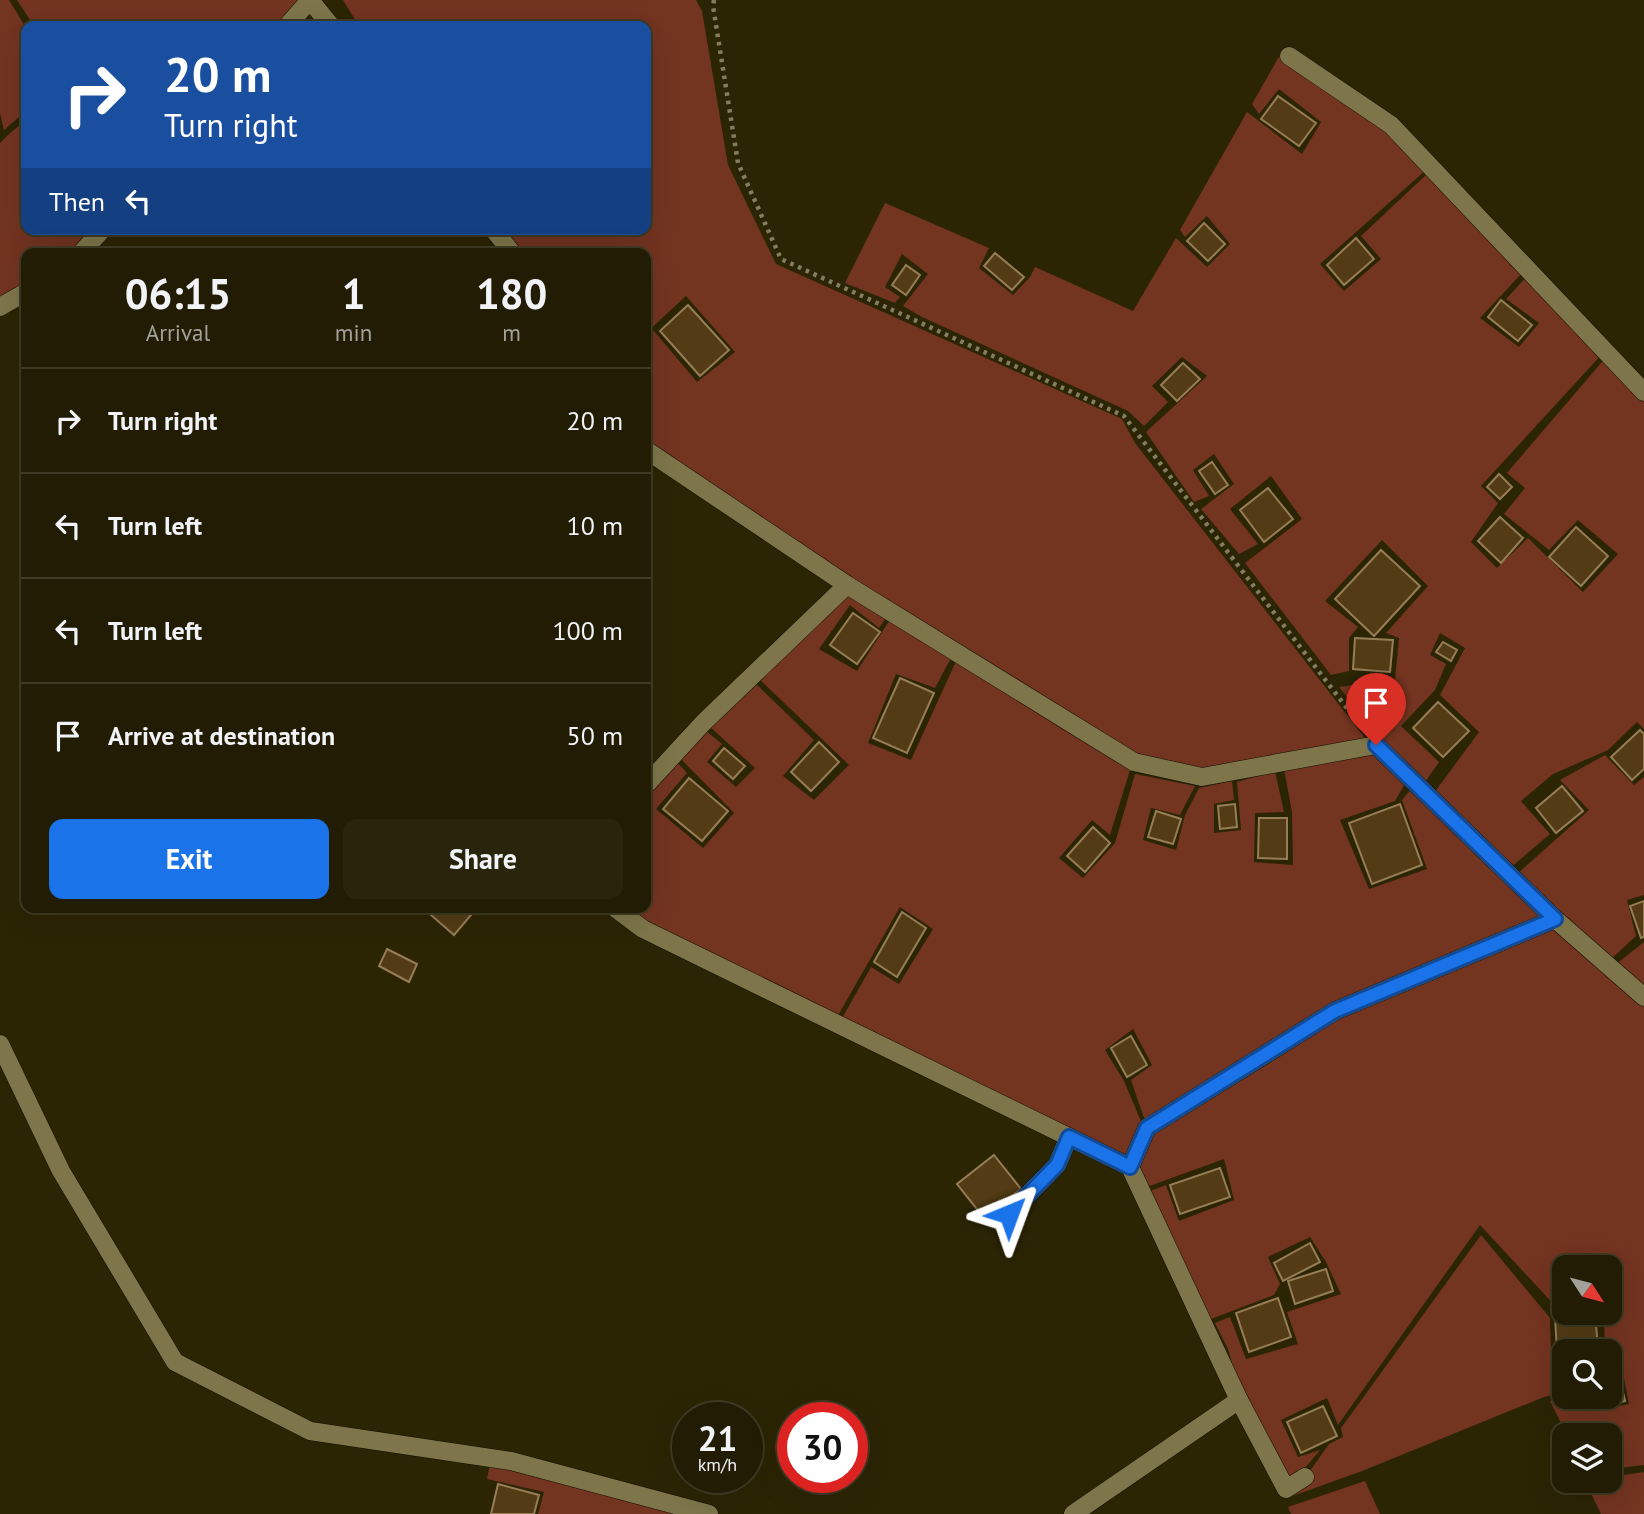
<!DOCTYPE html>
<html lang="en">
<head>
<meta charset="utf-8">
<style>
	body { margin:0; font-family:"PT Sans",sans-serif; background:#29250d; color:#f1f3f6; height:100vh; display:flex; flex-direction:column; font-size:26px; white-space:nowrap }
	* { box-sizing:border-box; margin:0 }
	p { font-size:23px; color:#a2a19a }
	.icon { flex:none; width:38px; height:38px; fill:none; stroke:currentColor; stroke-width:2; stroke-linecap:round; stroke-linejoin:round }
	.map { position:relative; flex:1; overflow:hidden }
	.panel { position:absolute; left:21px; top:248px; width:630px; height:665px; display:flex; flex-direction:column; background:#211c03; border-radius:14px; box-shadow:0 7px 28px #0002,0 0 0 2px #3e3a25 }
	.panel>* { flex:none }
	.guide { position:absolute; left:21px; top:21px; width:630px; height:214px; border-radius:14px; box-shadow:0 7px 28px #0002,0 0 0 2px #3e3a25; background:#1a4fa0; color:#fff; overflow:hidden }
	.needle { width:46px; rotate:126deg }
	.fabs { position:absolute; left:1552px; top:1255px; display:grid; gap:14px }
	.fabs a { display:grid; place-items:center; width:70px; height:70px; border-radius:14px; background:#211c03; box-shadow:0 7px 28px #0002,0 0 0 2px #3e3a25; font-size:35px }
	.speed { position:absolute; left:672px; top:1402px; display:flex; gap:14px; font-size:35px; font-weight:700; text-align:center }
	.speed>* { display:grid; place-content:center; width:91px; height:91px; border-radius:50%; background:#211c03; box-shadow:0 7px 28px #0002,0 0 0 2px #3e3a25; line-height:1 }
	.speed small { font-size:18px; font-weight:400 }
	.speed .limit { border:10px solid #d22; background:#fff; color:#111 }
	.pin { position:absolute; display:grid; place-items:center; width:60px; height:60px; color:#fff; margin:-72px -30px; border-radius:50% 50% 50% 0; rotate:-45deg; box-shadow:0 0 7px #0007 }
	.pin .icon { rotate:45deg }
	.me { position:absolute; width:77px; margin:-38px; rotate:44deg; stroke-linejoin:round; filter:drop-shadow(0 0 5px #0008) }
	.turn { display:flex; align-items:center; gap:24px; height:147px; padding:0 28px; font-size:32px }
	.turn .icon { width:91px; height:91px; stroke-width:2.5 }
	.turn b { display:block; font-size:49px; line-height:60px }
	.then { display:flex; align-items:center; height:66px; padding:0 28px; background:#0003; gap:14px; font-size:26px }
	.eta { display:flex; justify-content:space-evenly; align-items:center; height:119px; text-align:center }
	.eta b { font-size:42px; font-weight:600; line-height:49px }
	.button { display:flex; gap:14px; margin-top:auto; padding:14px 28px }
	.button a { flex:1; height:80px; border-radius:14px; background:#1a73e8; color:#fff; font-size:28px; font-weight:600; line-height:80px; text-align:center }
	.button a+a { background:#29250d; color:#f1f3f6 }
	ul { padding:0; list-style:none }
	li { display:flex; align-items:center; gap:21px; height:105px; padding:0 28px; border-top:2px solid #3e3a25 }
	li div { flex:1 }
	li b { display:block; font-size:26px }
	li em { font-style:normal }
	.map>svg:first-child { display:block }
	.green { fill:#733420 }
	.building { fill:#533c15; stroke:#967d55; stroke-width:2 }
	.lines { fill:none; stroke-linecap:round; stroke-linejoin:round }
	.minor-casing { stroke:#130e00; stroke-width:19 }
	.path { stroke:#837d61; stroke-width:4.5; stroke-dasharray:3.5 5; stroke-linecap:butt }
	.minor { stroke:#7e764a; stroke-width:18 }
	.route-casing { stroke:#114b97; stroke-width:18 }
	.route { stroke:#1a73e8; stroke-width:12 }
</style>
</head>
<body>
<div class="map">
<svg width="1644" height="1514" viewBox="0 0 1644 1514">
	<rect width="100%" height="100%" fill="#2c2504"/>
	<g class="green">
		<polygon points="0,0 9,0 26,28 26,111 4,130 0,113"/>
		<polygon points="17,0 301,0 278,26 34,26"/>
		<polygon points="343,0 696,0 702,11 728,165 776,264 1122,419 1135,443 1368,742 1201,772 1139,756 855,584 646,445 646,339 654,331 697,382 735,352 686,296 646,333 646,254 518,254 500,229 646,229 646,26 359,26"/>
		<polygon points="1280,55 1388,130 1426,170 1320,264 1344,291 1381,259 1361,236 1428,173 1524,271 1480,318 1519,347 1539,323 1506,299 1528,275 1603,353 1481,486 1498,503 1471,542 1497,568 1528,538 1583,592 1618,554 1578,520 1549,550 1504,514 1525,488 1507,473 1607,356 1644,397 1644,729 1637,722 1608,750 1553,774 1521,801 1550,834 1510,868 1434,793 1479,732 1440,695 1465,648 1440,633 1430,655 1446,664 1435,690 1401,726 1439,762 1423,785 1381,740 1339,687 1395,679 1399,638 1386,633 1428,586 1382,540 1325,601 1358,627 1349,638 1349,671 1331,675 1245,563 1302,519 1271,476 1230,509 1258,544 1239,554 1201,509 1234,484 1214,454 1193,470 1209,496 1194,502 1146,432 1207,376 1182,357 1152,386 1168,402 1144,426 1128,411 922,317 903,306 928,274 902,254 885,287 900,297 895,303 845,283 885,203 989,248 979,268 1013,295 1030,277 1035,267 1133,311 1176,238 1207,267 1230,244 1207,216 1185,237 1180,230 1247,112 1302,154 1321,122 1279,89 1259,114 1252,104"/>
		<polygon points="26,120 26,229 93,229 70,254 26,254 26,284 0,297 0,143 8,135"/>
		<polygon points="848,591 887,616 879,628 850,605 819,649 857,671 891,618 951,658 935,688 896,674 868,743 911,760 957,659 1130,770 1110,835 1092,820 1059,858 1083,878 1115,843 1135,774 1195,786 1180,815 1151,808 1143,840 1176,850 1185,815 1199,788 1232,781 1234,800 1214,804 1214,833 1241,830 1237,782 1275,771 1284,812 1255,813 1254,862 1293,865 1292,812 1284,769 1374,751 1406,782 1395,801 1340,820 1369,889 1427,869 1402,800 1412,788 1548,917 1333,1006 1237,1061 1145,1121 1131,1080 1152,1065 1133,1029 1105,1050 1124,1081 1143,1126 1127,1163 841,1020 871,967 899,984 933,929 900,907 836,1019 646,923 624,908 646,908 646,792 675,760 687,773 656,809 703,848 734,813 678,756 706,731 722,744 707,762 736,787 755,768 707,724 754,682 814,740 783,776 814,800 849,765 756,676"/>
		<polygon points="1605,755 1634,785 1644,777 1644,895 1627,900 1636,936 1609,961 1517,874 1589,810 1560,780"/>
		<polygon points="1555,925 1644,1005 1644,1465 1610,1469 1610,1435 1567,1435 1550,1401 1566,1397 1592,1397 1597,1411 1629,1404 1624,1378 1610,1381 1610,1351 1605,1351 1604,1313 1610,1312 1610,1267 1564,1267 1564,1310 1559,1310 1480,1225 1338,1425 1327,1398 1281,1420 1298,1457 1320,1450 1301,1473 1287,1484 1242,1400 1228,1349 1215,1323 1230,1317 1246,1359 1298,1344 1287,1312 1341,1294 1326,1262 1310,1237 1268,1257 1280,1284 1274,1295 1211,1319 1147,1192 1166,1185 1179,1221 1234,1200 1224,1159 1144,1188 1135,1167 1151,1130 1339,1014"/>
		<polygon points="1644,942 1644,991 1615,965"/>
		<polygon points="1481,1235 1550,1318 1551,1354 1564,1354 1564,1392 1544,1397 1362,1471 1287,1498 1300,1485 1329,1444 1343,1437 1341,1428"/>
		<polygon points="490,1464 689,1514 538,1514 544,1492 487,1479"/>
		<polygon points="1644,1472 1644,1514 1601,1514 1585,1481 1610,1480 1610,1477"/>
		<polygon points="1365,1481 1380,1514 1291,1514 1288,1507"/>
	</g>
	<g class="building">
		<polygon points="1278,96 1316,123 1299,146 1261,119"/>
		<polygon points="1204,223 1225,244 1208,261 1187,241"/>
		<polygon points="1356,238 1374,259 1344,285 1327,265"/>
		<polygon points="995,253 1024,277 1012,290 984,266"/>
		<polygon points="906,265 920,275 906,295 892,285"/>
		<polygon points="1501,300 1532,325 1518,341 1488,317"/>
		<polygon points="688,305 729,350 700,376 660,331"/>
		<polygon points="1183,363 1200,379 1177,401 1161,385"/>
		<polygon points="1212,462 1228,485 1215,494 1199,471"/>
		<polygon points="1499,474 1512,487 1500,499 1487,487"/>
		<polygon points="1268,488 1293,519 1264,542 1240,510"/>
		<polygon points="1500,517 1523,538 1501,563 1478,541"/>
		<polygon points="1576,527 1608,556 1581,586 1549,557"/>
		<polygon points="1381,550 1420,586 1374,636 1335,599"/>
		<polygon points="853,613 880,632 857,664 830,645"/>
		<polygon points="1355,638 1393,640 1390,672 1353,669"/>
		<polygon points="1443,642 1457,650 1451,661 1436,652"/>
		<polygon points="900,678 934,693 907,753 873,738"/>
		<polygon points="1438,702 1469,731 1443,757 1413,728"/>
		<polygon points="1640,730 1644,734 1644,769 1632,780 1611,757"/>
		<polygon points="819,742 839,762 811,791 791,772"/>
		<polygon points="724,748 745,766 733,779 713,761"/>
		<polygon points="689,778 728,811 702,841 663,809"/>
		<polygon points="1562,786 1583,811 1556,833 1536,808"/>
		<polygon points="1235,804 1237,827 1220,829 1218,806"/>
		<polygon points="1400,804 1422,865 1372,884 1349,823"/>
		<polygon points="1156,811 1181,819 1173,844 1148,837"/>
		<polygon points="1259,818 1287,818 1287,859 1258,858"/>
		<polygon points="1093,827 1110,843 1085,872 1067,856"/>
		<polygon points="1644,901 1644,937 1641,938 1630,906"/>
		<polygon points="423,908 477,908 454,935"/>
		<polygon points="902,912 926,928 897,977 874,962"/>
		<polygon points="387,949 417,964 409,982 379,966"/>
		<polygon points="1131,1036 1147,1065 1127,1077 1111,1048"/>
		<polygon points="994,1155 1021,1189 984,1218 957,1184"/>
		<polygon points="1220,1168 1230,1197 1180,1214 1170,1185"/>
		<polygon points="1310,1243 1320,1262 1283,1281 1274,1263"/>
		<polygon points="1326,1269 1333,1291 1295,1304 1288,1281"/>
		<polygon points="1278,1298 1291,1337 1249,1352 1236,1313"/>
		<polygon points="1595,1314 1598,1347 1557,1351 1555,1317"/>
		<polygon points="1621,1384 1625,1401 1598,1407 1596,1396 1610,1396 1610,1386"/>
		<polygon points="1323,1406 1337,1436 1301,1453 1287,1422"/>
		<polygon points="498,1484 539,1495 534,1514 491,1514"/>
	</g>
	<g class="lines">
		<defs>
			<g id="minor">
				<polyline points="287,26 310,0 331,26"/>
				<polyline points="1289,56 1391,125 1644,392"/>
				<polyline points="493,229 513,254"/>
				<polyline points="80,254 103,229"/>
				<polyline points="0,307 26,292"/>
				<polyline points="646,450 847,585 1134,762 1202,777 1376,745 1555,919 1644,997"/>
				<polyline points="646,785 703,723 847,585"/>
				<polyline points="615,908 643,929 1130,1167"/>
				<polyline points="0,1044 61,1171 175,1362 310,1431 511,1461 709,1514"/>
				<polyline points="1009,1214 1057,1165 1069,1137"/>
				<polyline points="1239,1400 1286,1489 1305,1477"/>
				<polyline points="1073,1514 1239,1400 1130,1167 1147,1128 1335,1011 1555,919"/>
			</g>
		</defs>
		<use href="#minor" class="minor-casing"/>
		<polyline class="path" points="714,0 713,6 738,163 781,259 1124,416 1359,724"/>
		<use href="#minor" class="minor"/>
	</g>
	<g class="lines">
		<defs>
			<polyline id="route" points="1009,1214 1057,1165 1069,1137 1130,1167 1147,1128 1335,1011 1555,919 1376,745"/>
		</defs>
		<use href="#route" class="route-casing"/>
		<use href="#route" class="route"/>
	</g>
</svg>
<div class="fabs">
<a><svg class="needle" viewBox="-14 -14 28 28"><path d="M0-13l5 13h-10z" fill="#e53935"/><path d="M0 13l5-13h-10z" fill="#a2a19a"/></svg></a>
<a><svg class="icon" aria-label="search" viewBox="0 0 24 24"><circle cx="10" cy="10" r="6"/><path d="M15 15l6 6"/></svg></a>
<a><svg class="icon" aria-label="layers" viewBox="0 0 24 24"><path d="M12 4l9 5-9 5-9-5zM3 14l9 5 9-5"/></svg></a>
</div>
<div class="speed"><div>21<small>km/h</small></div><div class="limit">30</div></div>
<div class="pin" style="left:1376px;top:745px;background:#d93025"><svg class="icon" aria-label="arrive" viewBox="0 0 24 24"><path d="M6 21V4h12l-3 4 3 4H6"/></svg></div>
<svg class="me" style="left:1009px;top:1214px" viewBox="-20 -20 40 40"><path d="M0-17L14 15 0 8-14 15z" fill="#1a73e8" stroke="#fff" stroke-width="4"/></svg>
<div class="guide">
<div class="turn"><svg class="icon" aria-label="right" viewBox="0 0 24 24"><path d="M7 20v-9h11M14 6l5 5-5 5"/></svg><div><b>20 m</b>Turn right</div></div>
<div class="then">Then<svg class="icon" aria-label="left" viewBox="0 0 24 24"><path d="M17 20v-9H6M10 6l-5 5 5 5"/></svg></div>
</div>
<section class="panel">
<div class="eta">
<div><b>06:15</b><p>Arrival</p></div>
<div><b>1</b><p>min</p></div>
<div><b>180</b><p>m</p></div>
</div>
<ul>
<li><svg class="icon" aria-label="right" viewBox="0 0 24 24"><path d="M7 20v-9h11M14 6l5 5-5 5"/></svg><div><b>Turn right</b></div><em>20 m</em></li>
<li><svg class="icon" aria-label="left" viewBox="0 0 24 24"><path d="M17 20v-9H6M10 6l-5 5 5 5"/></svg><div><b>Turn left</b></div><em>10 m</em></li>
<li><svg class="icon" aria-label="left" viewBox="0 0 24 24"><path d="M17 20v-9H6M10 6l-5 5 5 5"/></svg><div><b>Turn left</b></div><em>100 m</em></li>
<li><svg class="icon" aria-label="arrive" viewBox="0 0 24 24"><path d="M6 21V4h12l-3 4 3 4H6"/></svg><div><b>Arrive at destination</b></div><em>50 m</em></li>
</ul>
<div class="button"><a>Exit</a><a>Share</a></div>
</section>
</div>
</body>
</html>
